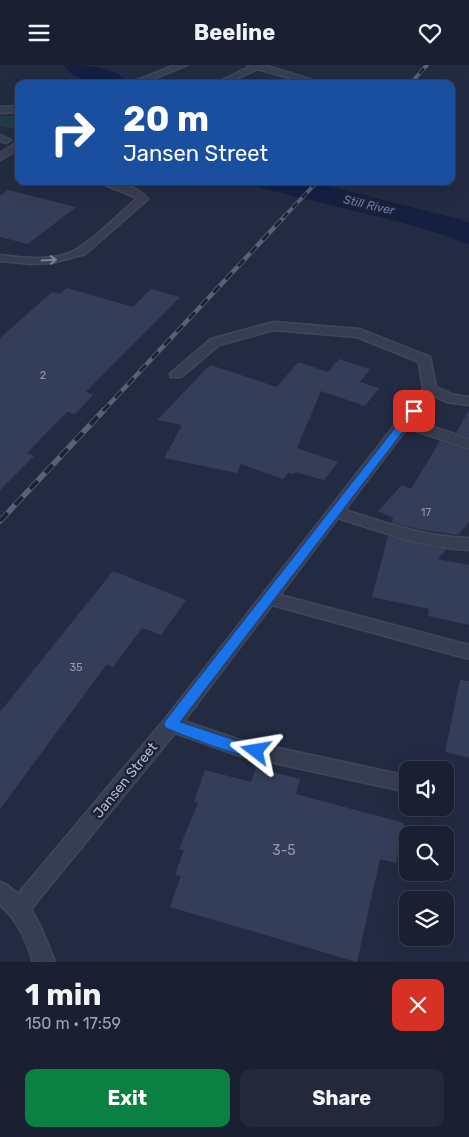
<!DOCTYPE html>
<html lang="en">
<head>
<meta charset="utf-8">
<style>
	body { margin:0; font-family:Rubik,sans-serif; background:#23283a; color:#f1f3f6; height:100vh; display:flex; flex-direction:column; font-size:19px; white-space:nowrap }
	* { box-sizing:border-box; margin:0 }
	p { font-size:16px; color:#9fa3ac }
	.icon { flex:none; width:28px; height:28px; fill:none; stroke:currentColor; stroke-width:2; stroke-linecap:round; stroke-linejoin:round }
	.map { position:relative; height:897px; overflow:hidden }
	.side { display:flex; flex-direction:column; background:#1a2032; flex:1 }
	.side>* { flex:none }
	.hud { position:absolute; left:15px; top:15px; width:440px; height:105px; border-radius:10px; box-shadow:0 5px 20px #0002,0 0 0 1px #383e4d; background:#1a4fa0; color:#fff; overflow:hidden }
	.controls { position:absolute; left:399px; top:696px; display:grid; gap:10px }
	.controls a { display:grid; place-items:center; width:55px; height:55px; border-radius:10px; background:#1a2032; box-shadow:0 5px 20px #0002,0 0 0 1px #383e4d; font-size:25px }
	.pin { position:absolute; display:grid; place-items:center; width:42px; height:42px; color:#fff; margin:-21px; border-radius:10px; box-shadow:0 2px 8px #0006 }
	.me { position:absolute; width:55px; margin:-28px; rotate:284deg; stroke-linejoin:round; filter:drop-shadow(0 0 4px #0008) }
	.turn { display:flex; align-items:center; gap:18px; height:105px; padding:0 25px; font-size:22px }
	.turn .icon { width:65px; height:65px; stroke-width:2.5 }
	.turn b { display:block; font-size:35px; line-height:42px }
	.round { display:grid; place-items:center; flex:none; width:52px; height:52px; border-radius:10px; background:#23283a }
	.head { display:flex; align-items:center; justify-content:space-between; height:85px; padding:0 25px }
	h1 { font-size:30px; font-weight:700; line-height:38px }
	.action { display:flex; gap:10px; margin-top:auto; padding:10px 25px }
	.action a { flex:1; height:58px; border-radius:10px; background:#0b8043; color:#fff; font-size:20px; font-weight:700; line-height:58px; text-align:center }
	.action a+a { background:#23283a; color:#f1f3f6 }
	header { display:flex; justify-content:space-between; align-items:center; height:65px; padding:0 25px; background:#1a2032; font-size:22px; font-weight:700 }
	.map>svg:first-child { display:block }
	.green { fill:#253b44 }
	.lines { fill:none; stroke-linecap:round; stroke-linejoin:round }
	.river { fill:#151f42; fill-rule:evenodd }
	.building { fill:#353e59 }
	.minor-casing { stroke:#41475b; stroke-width:3 }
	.minor { fill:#383e52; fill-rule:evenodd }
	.rail-far2-casing { stroke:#596179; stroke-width:4 }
	.rail-far1-casing { stroke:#596179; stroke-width:4.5 }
	.rail-casing { stroke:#596179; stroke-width:5.5 }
	.rail-far2 { stroke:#1c2337; stroke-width:2.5; stroke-dasharray:7; stroke-linecap:butt }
	.rail-far1 { stroke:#1c2337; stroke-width:3; stroke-dasharray:9; stroke-linecap:butt }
	.rail { stroke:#1c2337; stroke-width:4; stroke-dasharray:11; stroke-linecap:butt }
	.oneway { stroke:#7c8295 }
	.route { fill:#1a73e8; stroke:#114b97 }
	.labels { text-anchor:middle; stroke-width:5; stroke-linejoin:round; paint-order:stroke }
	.number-label { font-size:11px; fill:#9298ae }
	.far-water-label { font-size:12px; font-style:italic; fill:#6a7baf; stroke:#1c2337 }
	.street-label { font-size:14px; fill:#b4b9cc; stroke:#1c2337 }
	.near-number-label { font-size:14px; fill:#9298ae }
</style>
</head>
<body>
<header><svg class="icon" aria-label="menu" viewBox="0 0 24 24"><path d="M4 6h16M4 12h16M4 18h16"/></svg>Beeline<svg class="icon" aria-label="heart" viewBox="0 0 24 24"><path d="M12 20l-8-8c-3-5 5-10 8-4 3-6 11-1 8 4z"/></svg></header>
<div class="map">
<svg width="469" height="897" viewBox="0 0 469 897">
	<rect width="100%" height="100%" fill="#232b43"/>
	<polygon class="green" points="19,50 19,65 0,61 0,51"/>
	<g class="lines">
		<g class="river">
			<path d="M63 0C84 0 115 0 129 19 107 19 77 20 63 0Z"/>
			<polygon points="253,116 308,116 463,155 469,158 469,180 441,169 396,156 257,122"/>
		</g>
	</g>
	<g class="building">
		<polygon points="8,125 76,142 28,179 0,172 0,131"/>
		<polygon points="67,223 133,242 151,224 180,232 86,327 93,330 75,349 67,347 27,388 34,391 0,425 0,273 52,227 60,229"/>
		<polygon points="339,294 370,304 360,317 379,323 365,341 321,326 297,383 338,397 324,415 295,407 294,409 288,408 283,414 241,399 237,408 164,393 182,360 157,355 210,300 277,322 298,297 328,307"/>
		<polygon points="469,345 469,372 456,368"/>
		<polygon points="440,376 469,386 469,457 458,470 422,465 392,458 393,453 378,446 402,420 411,424"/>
		<polygon points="388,471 446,485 438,494 469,500 469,560 428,551 429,544 372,532"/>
		<polygon points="113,506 186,535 161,570 142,563 113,602 107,599 0,744 0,647"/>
		<polygon points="460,615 469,616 469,693 445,687"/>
		<polygon points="256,703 300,714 296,729 404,758 396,798 380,794 357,897 170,842 181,811 175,810 184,785 179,784 198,738 194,737 205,705 251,717"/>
	</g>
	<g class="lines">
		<defs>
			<g id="minor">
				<polygon points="175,0 187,0 141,19 128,19"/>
				<polygon points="248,0 264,0 325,19 310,19 258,4 226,19 214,19 249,2"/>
				<polygon points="19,41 19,47 0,48 0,42"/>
				<polygon points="0,70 11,75 6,78 0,76"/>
				<polygon points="19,76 19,84 0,95 0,88"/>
				<path d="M96 116C112 116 138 120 148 134L85 189 52 198 31 199 0 196V190C23 193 56 197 77 184 96 173 120 148 137 133Z"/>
				<path d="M274 257 359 264 430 292 436 322 454 330 469 332V340L446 337 432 330 413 355 469 374V384L407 363 345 445C386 458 425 472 469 473V485C423 483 382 467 338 453L280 530 469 580V594L272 540 184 656 237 674 408 711V727L237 690 175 668 31 844 42 865 55 897H33C26 875 18 855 0 840V817L7 820 18 829 165 654 423 324 419 297 357 272 274 265 219 280 181 312H171L170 309 211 274Z"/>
			</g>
		</defs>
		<use href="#minor" class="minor-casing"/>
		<use href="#minor" class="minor"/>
		<defs>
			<g id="rail-far2">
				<polyline points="410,19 427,0"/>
				<polyline points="283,153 318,116"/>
			</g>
			<polyline id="rail-far1" points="103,346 284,152"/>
			<polyline id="rail" points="0,456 104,345"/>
		</defs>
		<use href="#rail-far2" class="rail-far2-casing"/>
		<use href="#rail-far1" class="rail-far1-casing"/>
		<use href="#rail" class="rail-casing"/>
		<use href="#rail-far2" class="rail-far2"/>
		<use href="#rail-far1" class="rail-far1"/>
		<use href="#rail" class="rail"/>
	</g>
	<defs><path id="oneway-shaft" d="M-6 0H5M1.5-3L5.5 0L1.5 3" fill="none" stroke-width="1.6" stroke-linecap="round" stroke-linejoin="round" transform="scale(1.25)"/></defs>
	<use class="oneway" href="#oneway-shaft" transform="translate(49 195) rotate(-3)"/>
	<path class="route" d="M414 343 417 344V348L180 657 237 676 261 682 263 686 261 691C246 696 184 670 166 663L164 659 166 655 410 344Z"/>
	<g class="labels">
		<g class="number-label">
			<text x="43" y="314">2</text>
			<text x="426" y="451">17</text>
			<text x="76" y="606">35</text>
		</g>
		<g class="far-water-label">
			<text transform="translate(369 140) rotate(13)" y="4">Still River</text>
		</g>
		<g class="street-label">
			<text transform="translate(125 715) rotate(-51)" y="5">Jansen Street</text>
		</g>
		<g class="near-number-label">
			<text x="284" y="790">3-5</text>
		</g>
	</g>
</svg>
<div class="controls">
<a><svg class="icon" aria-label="sound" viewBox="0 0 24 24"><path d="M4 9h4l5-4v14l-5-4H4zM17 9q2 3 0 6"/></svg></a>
<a><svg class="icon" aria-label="search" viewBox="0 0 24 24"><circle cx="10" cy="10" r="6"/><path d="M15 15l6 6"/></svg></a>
<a><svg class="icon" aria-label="layers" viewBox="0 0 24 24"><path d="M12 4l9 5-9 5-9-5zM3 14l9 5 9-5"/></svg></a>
</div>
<div class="pin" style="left:414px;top:346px;background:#d93025"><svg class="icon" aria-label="arrive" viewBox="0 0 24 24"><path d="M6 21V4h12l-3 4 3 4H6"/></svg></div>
<svg class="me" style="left:256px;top:686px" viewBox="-20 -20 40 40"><path d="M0-17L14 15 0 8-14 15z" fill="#1a73e8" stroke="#fff" stroke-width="4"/></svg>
<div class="hud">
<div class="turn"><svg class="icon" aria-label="right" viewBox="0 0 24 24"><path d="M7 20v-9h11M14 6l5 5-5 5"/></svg><div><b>20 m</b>Jansen Street</div></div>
</div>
</div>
<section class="side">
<div class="head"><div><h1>1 min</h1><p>150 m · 17:59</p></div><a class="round" style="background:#d93025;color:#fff"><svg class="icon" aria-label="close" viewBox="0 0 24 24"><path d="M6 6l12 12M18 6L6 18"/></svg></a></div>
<div class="action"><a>Exit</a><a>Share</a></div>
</section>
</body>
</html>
